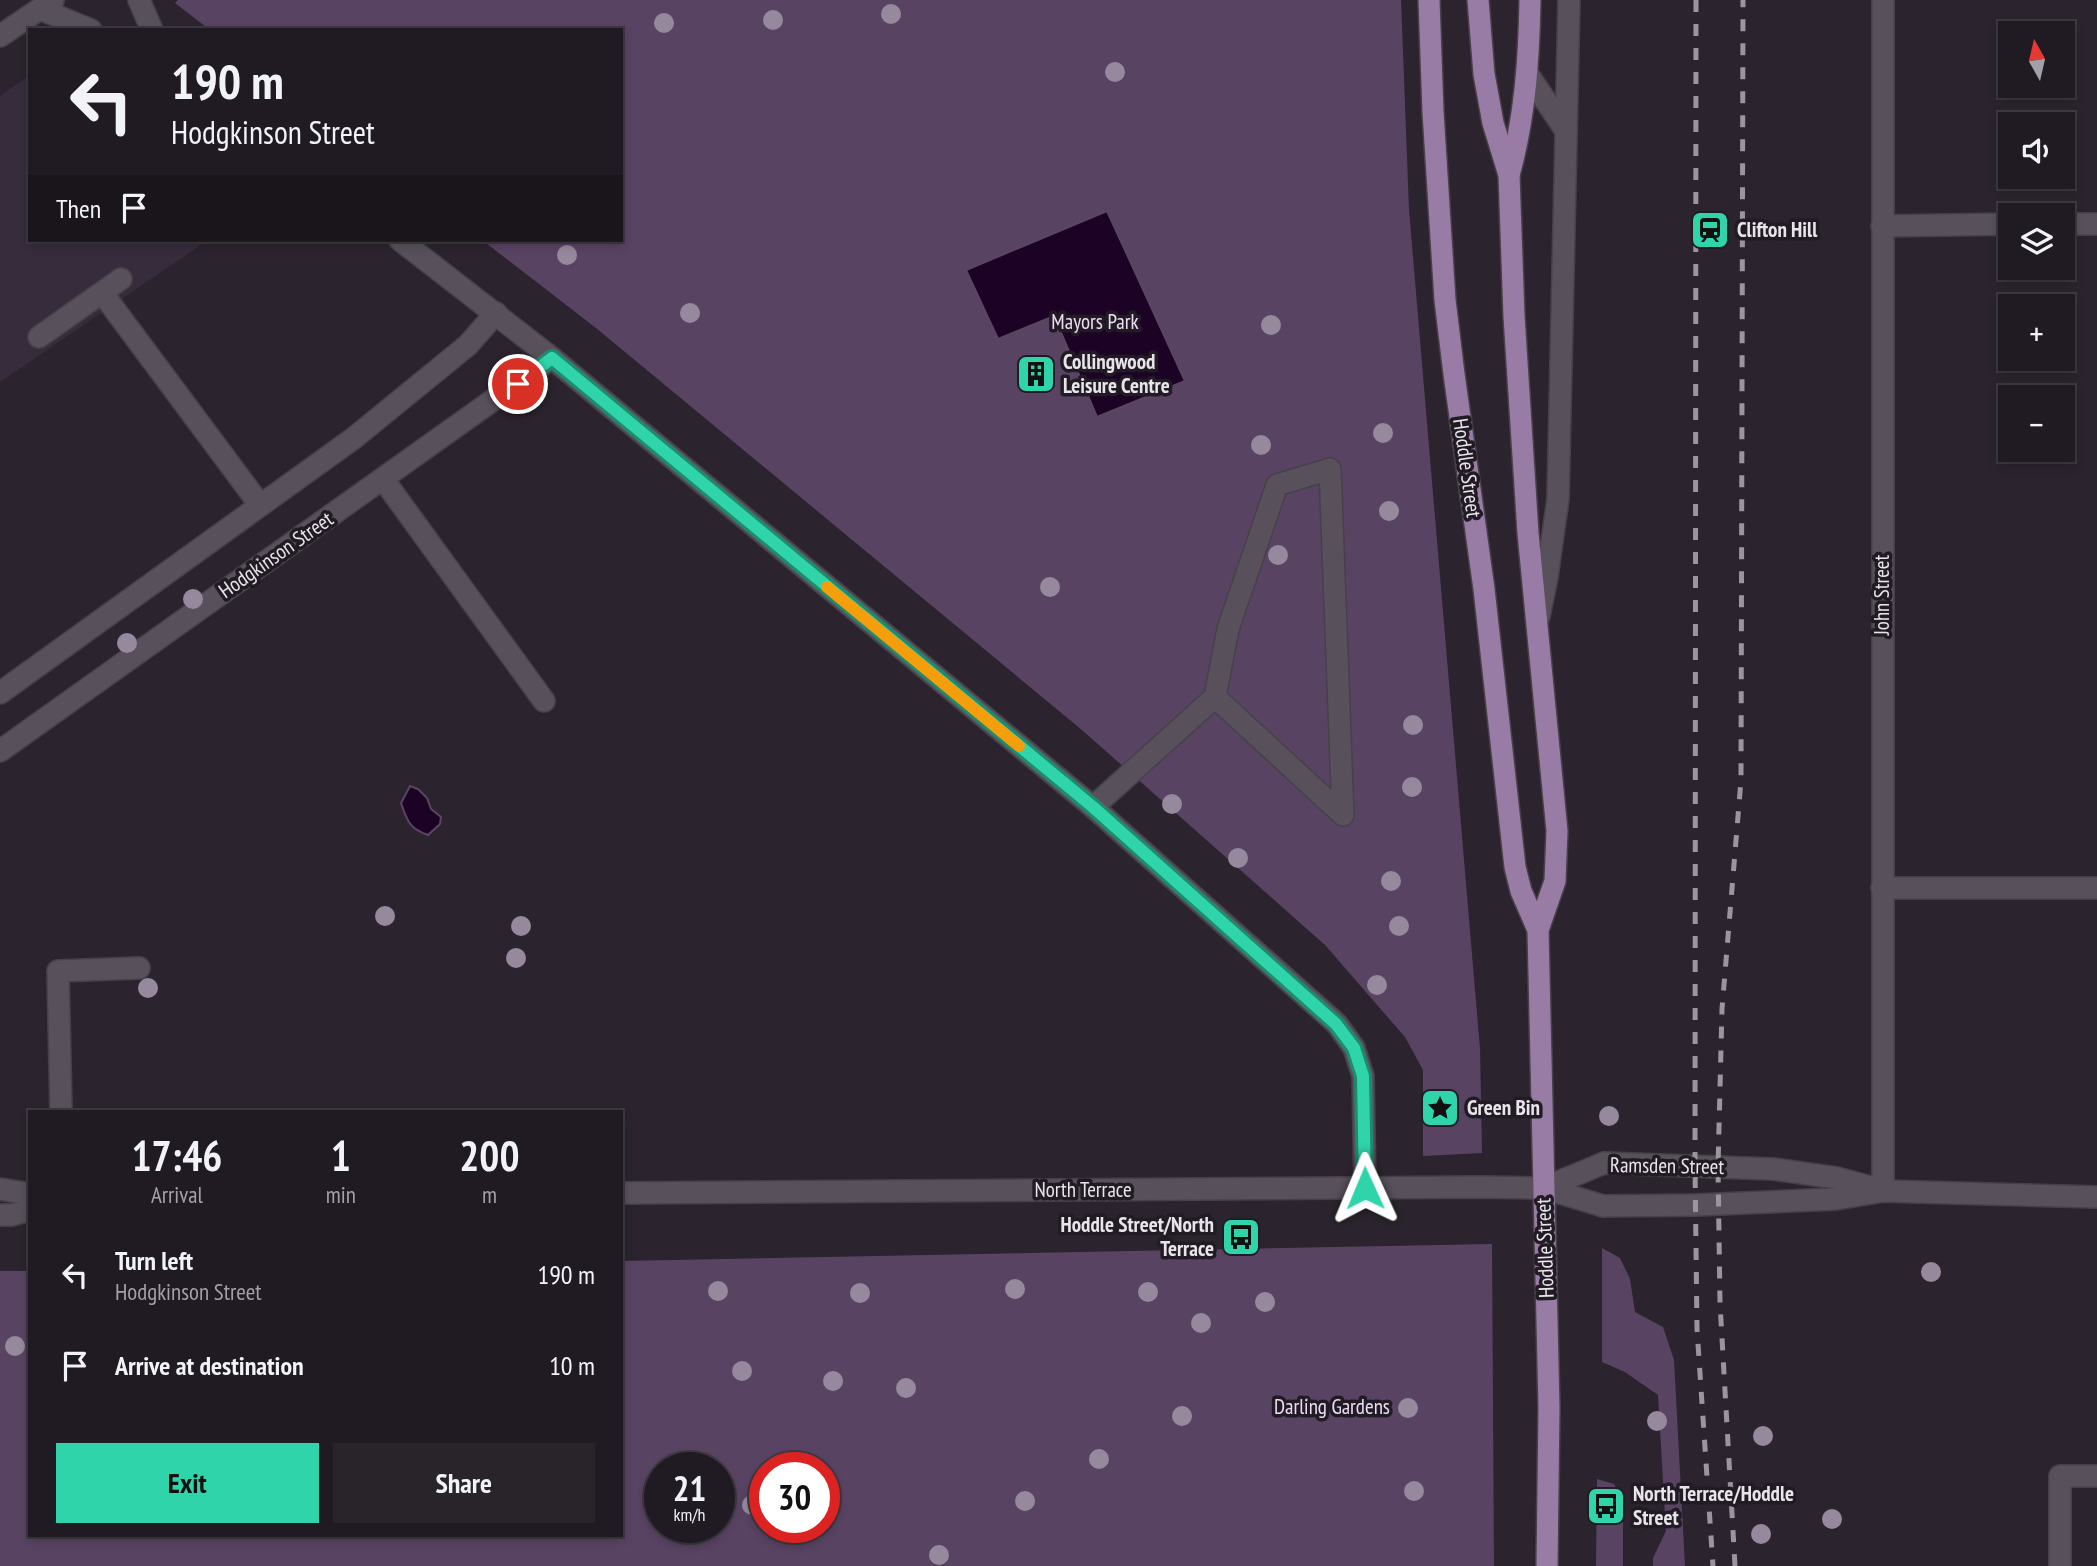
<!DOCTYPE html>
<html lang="en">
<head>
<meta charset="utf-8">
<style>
	body { margin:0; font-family:"PT Sans Narrow",sans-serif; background:#28242a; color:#f1f3f6; height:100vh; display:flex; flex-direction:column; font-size:26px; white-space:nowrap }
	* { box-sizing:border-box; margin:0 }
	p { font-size:23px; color:#a2a1a5 }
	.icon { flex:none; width:38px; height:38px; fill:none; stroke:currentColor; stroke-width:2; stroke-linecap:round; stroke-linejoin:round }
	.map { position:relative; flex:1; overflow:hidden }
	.drawer { position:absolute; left:28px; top:1110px; width:595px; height:427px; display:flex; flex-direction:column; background:#201b22; border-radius:0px; box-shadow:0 4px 10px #0003,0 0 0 2px #3d3940 }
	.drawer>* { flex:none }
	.top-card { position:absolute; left:28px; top:28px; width:595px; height:214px; border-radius:0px; box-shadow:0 4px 10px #0003,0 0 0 2px #3d3940; background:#201b22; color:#f1f3f6; overflow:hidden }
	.needle { width:46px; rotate:352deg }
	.tools { position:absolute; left:1998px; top:21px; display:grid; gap:14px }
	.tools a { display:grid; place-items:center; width:77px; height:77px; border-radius:0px; background:#201b22; box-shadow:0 4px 10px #0003,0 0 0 2px #3d3940; font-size:35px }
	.speed { position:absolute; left:644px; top:1452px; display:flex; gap:14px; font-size:35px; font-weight:700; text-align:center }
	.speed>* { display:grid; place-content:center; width:91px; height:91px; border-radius:50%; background:#201b22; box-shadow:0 4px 10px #0003,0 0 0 2px #3d3940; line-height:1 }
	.speed small { font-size:18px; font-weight:400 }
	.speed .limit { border:10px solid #d22; background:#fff; color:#111 }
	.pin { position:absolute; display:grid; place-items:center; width:60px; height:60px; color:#fff; margin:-30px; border:4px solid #fff; border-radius:50%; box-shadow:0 2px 7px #0007 }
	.me { position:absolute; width:77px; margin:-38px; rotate:359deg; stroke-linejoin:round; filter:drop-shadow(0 0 5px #0008) }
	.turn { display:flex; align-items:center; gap:24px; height:147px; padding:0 28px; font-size:32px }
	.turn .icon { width:91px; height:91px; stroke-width:2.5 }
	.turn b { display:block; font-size:49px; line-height:60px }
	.then { display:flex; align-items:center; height:66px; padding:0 28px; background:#0003; gap:14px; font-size:26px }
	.eta { display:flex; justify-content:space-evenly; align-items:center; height:119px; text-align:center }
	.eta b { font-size:42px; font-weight:700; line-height:49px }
	.action { display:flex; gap:14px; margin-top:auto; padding:14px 28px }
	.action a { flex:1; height:80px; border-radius:0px; background:#2fd4aa; color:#111; font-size:28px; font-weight:700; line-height:80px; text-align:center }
	.action a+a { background:#28242a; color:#f1f3f6 }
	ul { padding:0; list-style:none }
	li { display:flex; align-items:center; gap:21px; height:91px; padding:0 28px }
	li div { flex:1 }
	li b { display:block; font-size:26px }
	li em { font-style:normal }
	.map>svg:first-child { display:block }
	.built { fill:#372c3c }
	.green { fill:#594363; fill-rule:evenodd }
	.water { fill:#1c0326; stroke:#5a4661; stroke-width:2 }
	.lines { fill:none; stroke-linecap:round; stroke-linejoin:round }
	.lane-casing { stroke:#464149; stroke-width:24 }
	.street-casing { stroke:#464149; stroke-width:24 }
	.primary-casing { stroke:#464149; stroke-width:24 }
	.lane { stroke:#58515c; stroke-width:21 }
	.street { stroke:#58515c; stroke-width:21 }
	.primary { stroke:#987ca5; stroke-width:21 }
	.rail { stroke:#9b959d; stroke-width:5; stroke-dasharray:12 12; stroke-linecap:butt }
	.tree { fill:#96899d }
	.route-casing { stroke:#1f8a6e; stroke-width:18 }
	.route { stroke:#2fd4aa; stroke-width:12 }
	.slow { stroke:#f59e0b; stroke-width:12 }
	.labels { text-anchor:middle; stroke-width:7; stroke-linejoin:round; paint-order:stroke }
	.poi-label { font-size:21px; font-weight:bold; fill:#e9e4eb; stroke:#211b24; text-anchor:start }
	.park-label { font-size:21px; fill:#eedcf7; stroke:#211b24 }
	.street-label { font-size:21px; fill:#e9e4eb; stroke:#211b24 }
</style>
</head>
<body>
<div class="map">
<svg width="2097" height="1566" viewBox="0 0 2097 1566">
	<rect width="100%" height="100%" fill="#2b242e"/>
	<polygon class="built" points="30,75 30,240 208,240 0,382 0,96"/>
	<g class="green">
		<polygon points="178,0 1401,0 1409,210 1480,1049 1482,1153 1423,1156 1423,1070 1405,1037 1325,945 1082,730 596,328 482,240 621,240 621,30 210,30 175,3"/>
		<path d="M1492 1244 1494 1566H0V1271H30V1535H621V1261ZM660 1468H719V1528H660ZM765 1468H824V1528H765Z"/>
		<polygon points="1602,1248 1620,1258 1630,1279 1635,1312 1663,1327 1674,1360 1685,1566 1653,1566 1653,1558 1666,1531 1658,1395 1625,1372 1602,1362"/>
		<polygon points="1597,1479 1614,1484 1623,1500 1623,1566 1596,1566"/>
	</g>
	<g class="water">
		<polygon points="1107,211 1185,381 1097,417 1054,316 998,339 966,270"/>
		<path d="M410 786 418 789 427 798 431 809 441 817 440 824 428 835C410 829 407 821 401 803Z"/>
	</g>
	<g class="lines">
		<defs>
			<g id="lane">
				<polyline points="1527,73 1566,131"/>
				<polyline points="2063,224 2097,224"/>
				<polyline points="1882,226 2011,224"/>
				<polyline points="103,294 260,505"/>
				<polyline points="39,337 121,279"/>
				<polygon points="1330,469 1343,815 1215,697 1228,629 1277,485"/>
				<polyline points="383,479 544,701"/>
				<polyline points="1539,616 1547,577 1558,499 1569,0"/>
				<polyline points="1093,807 1215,697"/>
				<polyline points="1882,888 2097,888"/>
				<polyline points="61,1111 58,971 139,968"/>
				<polyline points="2060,1566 2060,1476 2097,1476"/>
			</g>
			<g id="street">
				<polyline points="139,0 152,30"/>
				<polyline points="40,9 91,30"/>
				<polyline points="0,36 53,0"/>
				<polyline points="400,240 552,358 1093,807 1337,1024 1354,1048 1363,1076 1365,1188"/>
				<polyline points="0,693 354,438 468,345 496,313"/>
				<polyline points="0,751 552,358"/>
				<polyline points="1544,1188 1604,1163 1773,1169 1837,1178 1874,1188"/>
				<polyline points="0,1189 30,1194"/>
				<polyline points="1883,1191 1883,0"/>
				<polyline points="621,1193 1481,1187 1544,1188 1603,1206 1696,1205 1836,1199 1883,1191 2097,1197"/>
				<polyline points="0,1215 12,1215 30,1210"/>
			</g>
			<g id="primary">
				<polyline points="1429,0 1433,112 1445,300 1454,374 1484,589 1515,867 1521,891 1538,930"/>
				<polyline points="1478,0 1484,74 1493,123 1509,175 1514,316 1528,533 1557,831 1555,881 1538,930 1549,1408 1547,1566"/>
				<path d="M1509 175C1525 118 1529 59 1530 0"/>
			</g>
		</defs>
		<use href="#lane" class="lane-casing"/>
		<use href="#street" class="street-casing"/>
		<use href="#primary" class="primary-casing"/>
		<use href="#lane" class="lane"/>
		<use href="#street" class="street"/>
		<use href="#primary" class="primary"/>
		<g class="rail">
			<polyline points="1696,0 1695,1166 1697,1329 1713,1566"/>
			<polyline points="1735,1566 1720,1303 1718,1167 1722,1009 1741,780 1743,0"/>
		</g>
	</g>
	<g class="tree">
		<circle cx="891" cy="14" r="10"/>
		<circle cx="773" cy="20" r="10"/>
		<circle cx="664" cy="23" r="10"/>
		<circle cx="1115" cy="72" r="10"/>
		<circle cx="567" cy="255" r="10"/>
		<circle cx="690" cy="313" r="10"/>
		<circle cx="1271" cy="325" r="10"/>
		<circle cx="1383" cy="433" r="10"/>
		<circle cx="1261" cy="445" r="10"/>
		<circle cx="1389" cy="511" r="10"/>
		<circle cx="1278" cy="555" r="10"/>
		<circle cx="1050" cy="587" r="10"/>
		<circle cx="193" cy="599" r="10"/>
		<circle cx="127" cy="643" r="10"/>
		<circle cx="1413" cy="725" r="10"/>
		<circle cx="1412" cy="787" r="10"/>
		<circle cx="1172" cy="804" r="10"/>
		<circle cx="1238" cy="858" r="10"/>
		<circle cx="1391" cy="881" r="10"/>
		<circle cx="385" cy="916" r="10"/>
		<circle cx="521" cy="926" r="10"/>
		<circle cx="1399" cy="926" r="10"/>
		<circle cx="516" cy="958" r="10"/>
		<circle cx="1377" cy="985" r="10"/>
		<circle cx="148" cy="988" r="10"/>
		<circle cx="1609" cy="1116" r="10"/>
		<circle cx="1931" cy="1272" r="10"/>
		<circle cx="1015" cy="1289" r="10"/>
		<circle cx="718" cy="1291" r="10"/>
		<circle cx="1148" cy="1292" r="10"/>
		<circle cx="860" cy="1293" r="10"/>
		<circle cx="1265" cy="1302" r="10"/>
		<circle cx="1201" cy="1323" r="10"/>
		<circle cx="15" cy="1346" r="10"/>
		<circle cx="742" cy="1371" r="10"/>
		<circle cx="833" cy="1381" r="10"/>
		<circle cx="906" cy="1388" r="10"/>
		<circle cx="1408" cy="1408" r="10"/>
		<circle cx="1182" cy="1416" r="10"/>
		<circle cx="1657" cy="1421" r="10"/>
		<circle cx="1763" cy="1436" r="10"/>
		<circle cx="1099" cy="1459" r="10"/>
		<circle cx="1414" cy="1491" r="10"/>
		<circle cx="1025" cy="1501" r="10"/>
		<circle cx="752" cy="1505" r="10"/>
		<circle cx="1832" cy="1519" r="10"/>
		<circle cx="1761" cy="1534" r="10"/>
		<circle cx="939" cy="1555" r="10"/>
	</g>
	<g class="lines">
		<defs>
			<polyline id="route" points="518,384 552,358 1093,807 1336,1024 1354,1048 1363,1076 1365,1188"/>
		</defs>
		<use href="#route" class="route-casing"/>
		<use href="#route" class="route"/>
		<polyline class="slow" points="827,587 1019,746"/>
	</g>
	<defs>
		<symbol id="station-square" viewBox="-11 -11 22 22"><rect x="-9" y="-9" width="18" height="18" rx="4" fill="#2fd4aa" stroke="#211b24"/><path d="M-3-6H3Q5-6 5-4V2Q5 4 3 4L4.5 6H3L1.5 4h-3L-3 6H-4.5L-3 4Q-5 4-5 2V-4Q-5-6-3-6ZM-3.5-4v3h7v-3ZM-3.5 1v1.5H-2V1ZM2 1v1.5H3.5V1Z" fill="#111"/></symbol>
		<symbol id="building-square" viewBox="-11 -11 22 22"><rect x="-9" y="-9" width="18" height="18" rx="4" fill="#2fd4aa" stroke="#211b24"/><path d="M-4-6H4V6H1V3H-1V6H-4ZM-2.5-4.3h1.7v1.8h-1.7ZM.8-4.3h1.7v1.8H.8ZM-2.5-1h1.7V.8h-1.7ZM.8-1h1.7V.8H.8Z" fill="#111"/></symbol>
		<symbol id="sight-square" viewBox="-11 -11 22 22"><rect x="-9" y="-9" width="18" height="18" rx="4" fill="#2fd4aa" stroke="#211b24"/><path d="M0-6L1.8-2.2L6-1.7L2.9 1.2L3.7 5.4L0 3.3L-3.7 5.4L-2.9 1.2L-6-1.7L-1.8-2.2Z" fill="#111"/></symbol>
		<symbol id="bus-square" viewBox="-11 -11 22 22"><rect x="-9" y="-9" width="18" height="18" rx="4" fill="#2fd4aa" stroke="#211b24"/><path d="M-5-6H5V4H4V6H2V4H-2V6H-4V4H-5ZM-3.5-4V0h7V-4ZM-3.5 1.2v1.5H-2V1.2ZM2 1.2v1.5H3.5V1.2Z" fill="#111"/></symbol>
	</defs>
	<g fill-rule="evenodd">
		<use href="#station-square" x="1688" y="208" width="44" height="44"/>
		<use href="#building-square" x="1014" y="352" width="44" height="44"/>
		<use href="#sight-square" x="1418" y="1086" width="44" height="44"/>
		<use href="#bus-square" x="1219" y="1215" width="44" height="44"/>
		<use href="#bus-square" x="1584" y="1484" width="44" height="44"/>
	</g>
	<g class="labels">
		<g class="poi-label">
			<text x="1737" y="237">Clifton Hill</text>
			<text x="1063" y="369">Collingwood<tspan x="1063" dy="24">Leisure Centre</tspan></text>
			<text x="1467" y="1115">Green Bin</text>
			<text x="1214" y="1232" text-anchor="end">Hoddle Street/North<tspan x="1214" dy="24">Terrace</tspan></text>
			<text x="1633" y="1501">North Terrace/Hoddle<tspan x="1633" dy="24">Street</tspan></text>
		</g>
		<g class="park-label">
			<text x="1095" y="329">Mayors Park</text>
			<text x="1332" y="1414">Darling Gardens</text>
		</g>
		<g class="street-label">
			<text transform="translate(1467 468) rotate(82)" y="7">Hoddle Street</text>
			<text transform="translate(276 555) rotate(-35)" y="7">Hodgkinson Street</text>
			<text transform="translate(1882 595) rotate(-90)" y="7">John Street</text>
			<text transform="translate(1667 1166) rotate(1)" y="7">Ramsden Street</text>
			<text x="1083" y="1197">North Terrace</text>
			<text transform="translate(1545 1248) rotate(-92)" y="7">Hoddle Street</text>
		</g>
	</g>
</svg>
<div class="tools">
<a><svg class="needle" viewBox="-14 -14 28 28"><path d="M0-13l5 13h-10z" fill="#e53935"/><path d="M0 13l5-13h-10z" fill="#a2a1a5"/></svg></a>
<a><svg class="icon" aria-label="sound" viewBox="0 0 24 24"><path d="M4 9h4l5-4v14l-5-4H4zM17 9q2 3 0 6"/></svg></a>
<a><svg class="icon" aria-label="layers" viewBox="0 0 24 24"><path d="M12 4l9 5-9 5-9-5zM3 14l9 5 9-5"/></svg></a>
<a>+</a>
<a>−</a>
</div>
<div class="speed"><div>21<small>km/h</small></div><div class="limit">30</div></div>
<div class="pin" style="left:518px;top:384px;background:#d93025"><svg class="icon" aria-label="arrive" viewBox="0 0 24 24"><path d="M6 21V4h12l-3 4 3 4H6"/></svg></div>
<svg class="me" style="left:1365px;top:1188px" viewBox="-20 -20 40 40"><path d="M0-17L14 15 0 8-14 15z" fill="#2fd4aa" stroke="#fff" stroke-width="4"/></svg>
<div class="top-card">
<div class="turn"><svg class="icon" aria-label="left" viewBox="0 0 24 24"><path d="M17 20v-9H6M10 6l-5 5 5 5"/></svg><div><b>190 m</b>Hodgkinson Street</div></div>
<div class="then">Then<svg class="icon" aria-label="arrive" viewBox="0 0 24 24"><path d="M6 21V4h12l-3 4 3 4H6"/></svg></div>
</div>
<section class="drawer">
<div class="eta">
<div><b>17:46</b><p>Arrival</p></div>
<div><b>1</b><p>min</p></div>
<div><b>200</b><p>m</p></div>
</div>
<ul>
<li><svg class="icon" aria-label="left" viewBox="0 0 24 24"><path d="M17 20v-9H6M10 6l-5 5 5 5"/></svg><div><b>Turn left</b><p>Hodgkinson Street</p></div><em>190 m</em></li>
<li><svg class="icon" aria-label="arrive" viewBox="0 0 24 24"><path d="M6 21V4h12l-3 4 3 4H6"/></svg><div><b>Arrive at destination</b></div><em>10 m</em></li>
</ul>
<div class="action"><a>Exit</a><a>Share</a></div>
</section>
</div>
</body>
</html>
